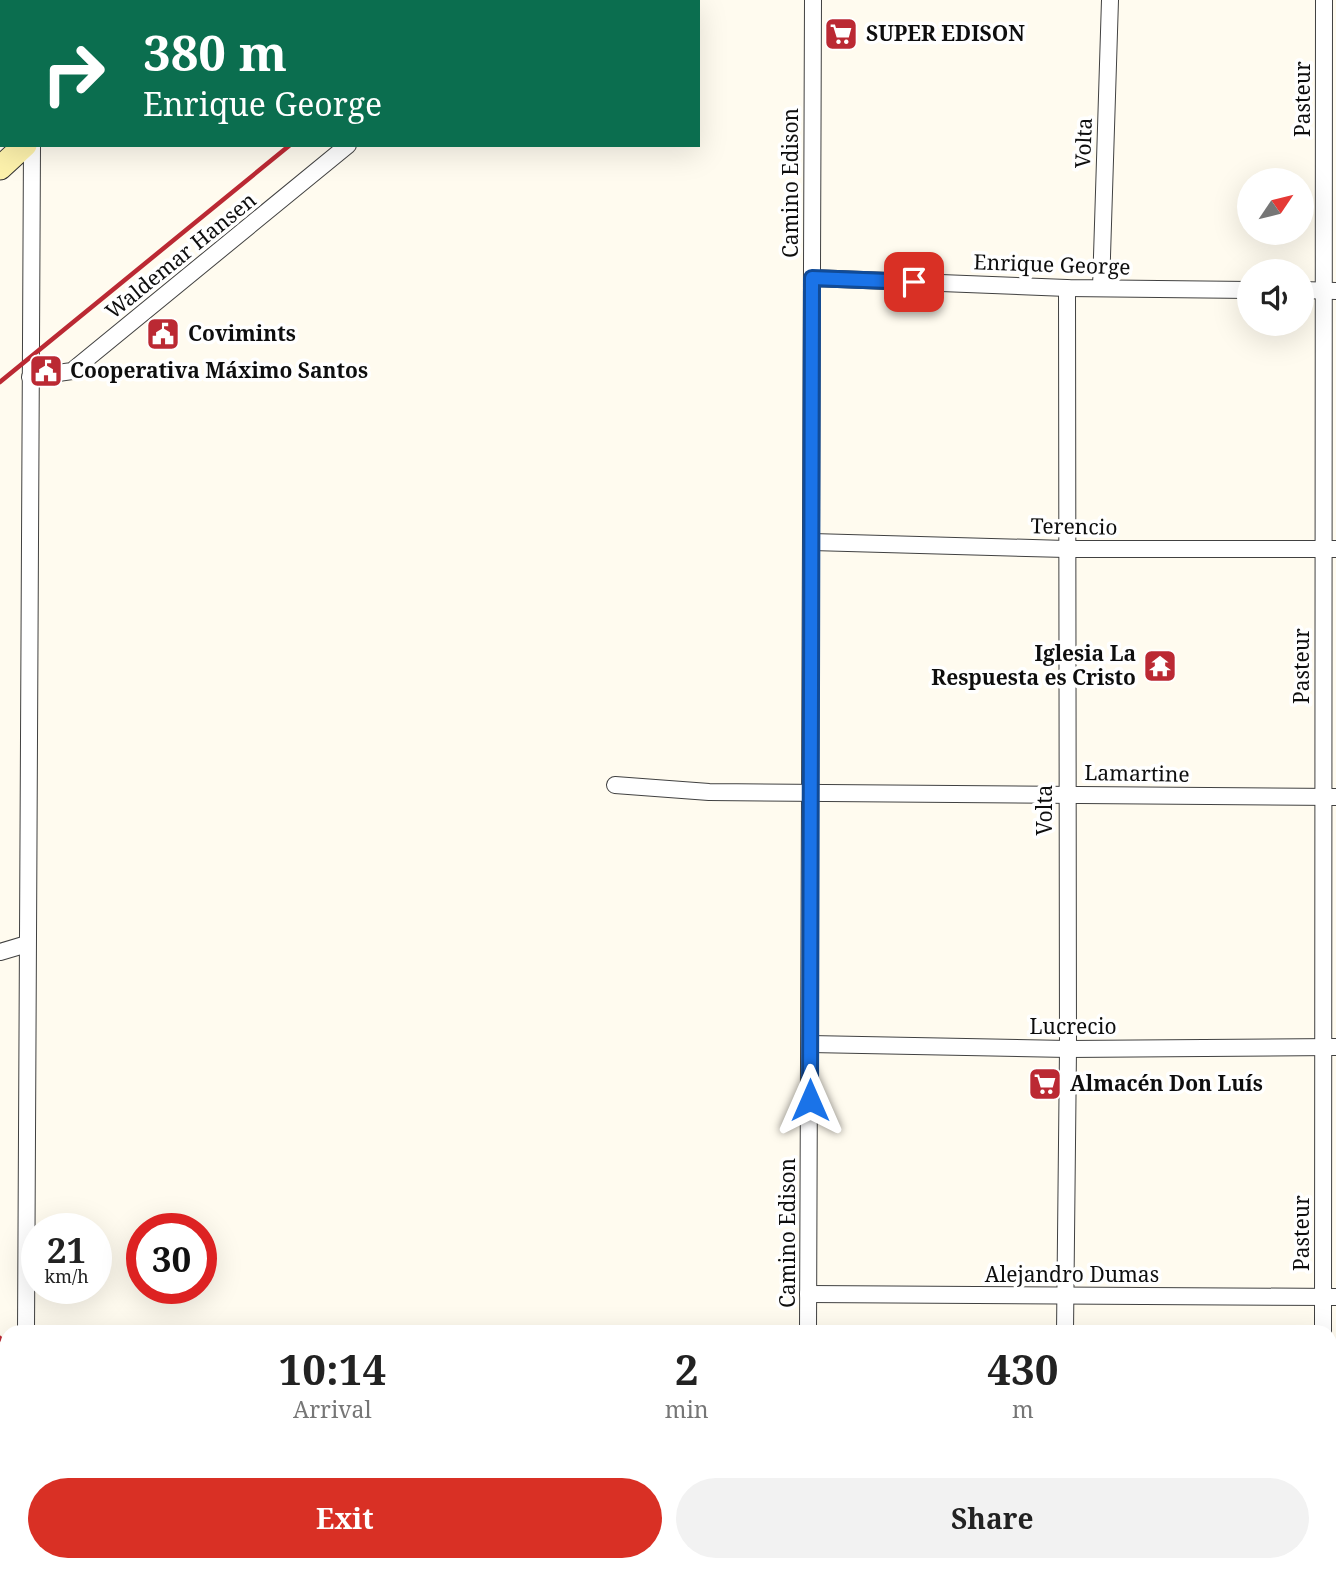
<!DOCTYPE html>
<html lang="en">
<head>
<meta charset="utf-8">
<style>
	body { margin:0; font-family:"Noto Serif",serif; background:#f2f2f2; color:#222; height:100vh; display:flex; flex-direction:column; font-size:26px; white-space:nowrap }
	* { box-sizing:border-box; margin:0 }
	p { font-size:23px; color:#767676 }
	.icon { flex:none; width:38px; height:38px; fill:none; stroke:currentColor; stroke-width:2; stroke-linecap:round; stroke-linejoin:round }
	.map { position:relative; flex:1; overflow:hidden }
	.panel { position:absolute; left:0px; top:1325px; width:1337px; height:247px; display:flex; flex-direction:column; background:#fff; border-radius:21px 21px 0 0; box-shadow:0 7px 28px #0002 }
	.panel>* { flex:none }
	.top-card { position:absolute; left:0px; top:0px; width:700px; height:147px; box-shadow:0 7px 28px #0002; background:#0b6e4f; color:#fff; overflow:hidden }
	.needle { width:46px; rotate:55deg }
	.tools { position:absolute; left:1237px; top:168px; display:grid; gap:14px }
	.tools a { display:grid; place-items:center; width:77px; height:77px; border-radius:50%; background:#fff; box-shadow:0 7px 28px #0002; font-size:35px }
	.speed { position:absolute; left:21px; top:1213px; display:flex; gap:14px; font-size:35px; font-weight:700; text-align:center }
	.speed>* { display:grid; place-content:center; width:91px; height:91px; border-radius:50%; background:#fff; box-shadow:0 7px 28px #0002; line-height:1 }
	.speed small { font-size:18px; font-weight:400 }
	.speed .limit { border:10px solid #d22; background:#fff; color:#111 }
	.pin { position:absolute; display:grid; place-items:center; width:60px; height:60px; color:#fff; margin:-30px; border-radius:14px; box-shadow:0 4px 10px #0006 }
	.me { position:absolute; width:77px; margin:-38px; rotate:0deg; stroke-linejoin:round; filter:drop-shadow(0 0 5px #0008) }
	.turn { display:flex; align-items:center; gap:24px; height:147px; padding:0 28px; font-size:32px }
	.turn .icon { width:91px; height:91px; stroke-width:2.5 }
	.turn b { display:block; font-size:49px; line-height:60px }
	.eta { display:flex; justify-content:space-evenly; align-items:center; height:119px; text-align:center }
	.eta b { font-size:42px; font-weight:700; line-height:49px }
	.action { display:flex; gap:14px; margin-top:auto; padding:14px 28px }
	.action a { flex:1; height:80px; border-radius:42px; background:#d93025; color:#fff; font-size:28px; font-weight:700; line-height:80px; text-align:center }
	.action a+a { background:#f2f2f2; color:#222 }
	.map>svg:first-child { display:block }
	.lines { fill:none; stroke-linecap:round; stroke-linejoin:round }
	.minor-casing { stroke:#414141; stroke-width:18 }
	.secondary-casing { stroke:#303030; stroke-width:25 }
	.minor { stroke:#fff; stroke-width:16 }
	.secondary { stroke:#fdf2ac; stroke-width:23 }
	.rail { stroke:#bb2933; stroke-width:4.5 }
	.route-casing { stroke:#114b97; stroke-width:18 }
	.route { stroke:#1a73e8; stroke-width:12 }
	.labels { text-anchor:middle; stroke-width:7; stroke-linejoin:round; paint-order:stroke }
	.poi-label { font-size:21px; font-weight:bold; fill:#0e0e0e; stroke:#fff; text-anchor:start }
	.street-label { font-size:21px; fill:#0e0e0e; stroke:#fff }
</style>
</head>
<body>
<div class="map">
<svg width="1336" height="1571" viewBox="0 0 1336 1571">
	<rect width="100%" height="100%" fill="#fffbef"/>
	<g class="lines">
		<defs>
			<g id="minor">
				<polyline points="32,2 32,0"/>
				<polyline points="524,2 526,0"/>
				<polyline points="812,278 1067,288 1250,290"/>
				<polyline points="1101,288 1110,0"/>
				<polyline points="1302,290 1336,291"/>
				<polyline points="30,377 72,371 348,145"/>
				<polyline points="812,542 1066,549 1336,549"/>
				<polyline points="615,785 709,792 1336,797"/>
				<polyline points="0,952 27,944"/>
				<polyline points="810,1044 1068,1049 1336,1047"/>
				<polyline points="808,1294 1336,1297"/>
				<polyline points="26,1332 32,145"/>
				<polyline points="808,1332 813,0"/>
				<polyline points="1065,1332 1068,1049 1067,288"/>
				<polyline points="1323,1332 1324,0"/>
				<polyline points="0,1435 7,1441"/>
				<polyline points="1330,1547 1336,1547"/>
				<polyline points="807,1564 807,1571"/>
				<polyline points="24,1571 24,1564"/>
				<polyline points="1064,1571 1064,1564"/>
				<polyline points="1323,1571 1323,1564"/>
			</g>
			<g id="secondary">
				<polyline points="156,2 158,0"/>
				<polyline points="212,2 215,0"/>
				<polyline points="0,122 2,121"/>
				<polyline points="0,168 25,145"/>
			</g>
		</defs>
		<use href="#minor" class="minor-casing"/>
		<use href="#secondary" class="secondary-casing"/>
		<use href="#minor" class="minor"/>
		<use href="#secondary" class="secondary"/>
		<g class="rail">
			<polyline points="447,2 449,0"/>
			<polyline points="464,2 467,0"/>
			<polyline points="0,382 290,145"/>
			<polyline points="0,1338 7,1345"/>
			<polyline points="0,1361 7,1367"/>
			<polyline points="0,1375 7,1381"/>
			<polyline points="172,1564 178,1571"/>
			<polyline points="186,1564 192,1571"/>
		</g>
	</g>
	<g class="lines">
		<defs>
			<polyline id="route" points="810,1100 812,278 914,282"/>
		</defs>
		<use href="#route" class="route-casing"/>
		<use href="#route" class="route"/>
	</g>
	<defs>
		<symbol id="supermarket-square" viewBox="-11 -11 22 22"><rect x="-9" y="-9" width="18" height="18" rx="4" fill="#bb2933" stroke="#fff"/><path d="M-6-5.5h2.5l.6 2H6L4.5 2H-2.5L-4.4-4H-6ZM-1.5 3.2a1.3 1.3 0 1 0 .1 0ZM3 3.2a1.3 1.3 0 1 0 .1 0Z" fill="#fff"/></symbol>
		<symbol id="civic-square" viewBox="-11 -11 22 22"><rect x="-9" y="-9" width="18" height="18" rx="4" fill="#bb2933" stroke="#fff"/><path d="M-.6-6.5H3V-4.5H.6V-3L4-1V1h2V6H-6V1h2V-1L-.6-3ZM-1.2 2.5V6h2.4V2.5Z" fill="#fff"/></symbol>
		<symbol id="temple-square" viewBox="-11 -11 22 22"><rect x="-9" y="-9" width="18" height="18" rx="4" fill="#bb2933" stroke="#fff"/><path d="M0-6L5-2H3V0L6.5 2.5H4V6H1.5V3h-3V6H-4V2.5H-6.5L-3 0V-2H-5Z" fill="#fff"/></symbol>
	</defs>
	<g fill-rule="evenodd">
		<use href="#supermarket-square" x="822" y="15" width="38" height="38"/>
		<use href="#civic-square" x="144" y="315" width="38" height="38"/>
		<use href="#civic-square" x="27" y="352" width="38" height="38"/>
		<use href="#temple-square" x="1141" y="647" width="38" height="38"/>
		<use href="#supermarket-square" x="1026" y="1065" width="38" height="38"/>
	</g>
	<g class="labels">
		<g class="poi-label">
			<text x="866" y="41">SUPER EDISON</text>
			<text x="188" y="341">Covimints</text>
			<text x="70" y="378">Cooperativa Máximo Santos</text>
			<text x="1136" y="661" text-anchor="end">Iglesia La<tspan x="1136" dy="24">Respuesta es Cristo</tspan></text>
			<text x="1070" y="1091">Almacén Don Luís</text>
		</g>
		<g class="street-label">
			<text transform="translate(1303 99) rotate(-90)" y="7">Pasteur</text>
			<text transform="translate(1084 143) rotate(-88)" y="7">Volta</text>
			<text transform="translate(791 183) rotate(-90)" y="7">Camino Edison</text>
			<text transform="translate(181 256) rotate(-39)" y="7">Waldemar Hansen</text>
			<text transform="translate(1052 265) rotate(2)" y="7">Enrique George</text>
			<text transform="translate(1074 527) rotate(1)" y="7">Terencio</text>
			<text transform="translate(1302 666) rotate(-90)" y="7">Pasteur</text>
			<text transform="translate(1137 774) rotate(1)" y="7">Lamartine</text>
			<text transform="translate(1045 810) rotate(-90)" y="7">Volta</text>
			<text x="1073" y="1034">Lucrecio</text>
			<text transform="translate(788 1233) rotate(-90)" y="7">Camino Edison</text>
			<text transform="translate(1302 1233) rotate(-90)" y="7">Pasteur</text>
			<text x="1072" y="1282">Alejandro Dumas</text>
		</g>
	</g>
</svg>
<div class="tools">
<a><svg class="needle" viewBox="-14 -14 28 28"><path d="M0-13l5 13h-10z" fill="#e53935"/><path d="M0 13l5-13h-10z" fill="#767676"/></svg></a>
<a><svg class="icon" aria-label="sound" viewBox="0 0 24 24"><path d="M4 9h4l5-4v14l-5-4H4zM17 9q2 3 0 6"/></svg></a>
</div>
<div class="speed"><div>21<small>km/h</small></div><div class="limit">30</div></div>
<div class="pin" style="left:914px;top:282px;background:#d93025"><svg class="icon" aria-label="arrive" viewBox="0 0 24 24"><path d="M6 21V4h12l-3 4 3 4H6"/></svg></div>
<svg class="me" style="left:810px;top:1100px" viewBox="-20 -20 40 40"><path d="M0-17L14 15 0 8-14 15z" fill="#1a73e8" stroke="#fff" stroke-width="4"/></svg>
<div class="top-card">
<div class="turn"><svg class="icon" aria-label="right" viewBox="0 0 24 24"><path d="M7 20v-9h11M14 6l5 5-5 5"/></svg><div><b>380 m</b>Enrique George</div></div>
</div>
<section class="panel">
<div class="eta">
<div><b>10:14</b><p>Arrival</p></div>
<div><b>2</b><p>min</p></div>
<div><b>430</b><p>m</p></div>
</div>
<div class="action"><a>Exit</a><a>Share</a></div>
</section>
</div>
</body>
</html>
